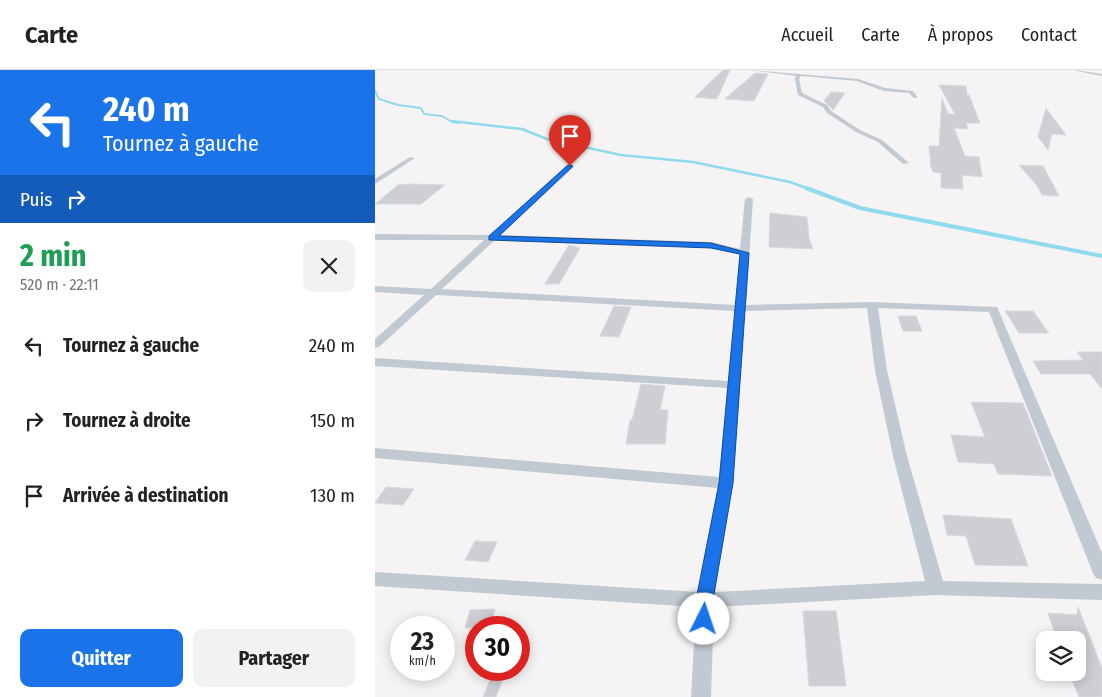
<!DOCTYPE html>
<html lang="fr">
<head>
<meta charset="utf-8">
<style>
	body { margin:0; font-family:"Fira Sans Condensed",sans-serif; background:#f2f2f2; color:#222; height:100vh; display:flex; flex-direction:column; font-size:19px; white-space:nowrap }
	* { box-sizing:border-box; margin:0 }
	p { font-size:16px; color:#767676 }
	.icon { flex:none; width:28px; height:28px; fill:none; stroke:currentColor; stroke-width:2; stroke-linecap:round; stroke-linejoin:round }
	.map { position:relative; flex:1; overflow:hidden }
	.side { display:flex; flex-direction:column; background:#fff; width:375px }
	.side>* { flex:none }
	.guide { background:#1a73e8; color:#fff; overflow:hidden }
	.fabs { position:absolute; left:661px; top:561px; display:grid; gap:10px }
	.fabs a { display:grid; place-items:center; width:50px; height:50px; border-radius:10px; background:#fff; box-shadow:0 2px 12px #0003; font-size:25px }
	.speed { position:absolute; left:15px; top:546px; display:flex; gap:10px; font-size:25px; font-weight:700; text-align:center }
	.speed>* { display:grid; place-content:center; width:65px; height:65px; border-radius:50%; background:#fff; box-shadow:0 2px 12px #0003; line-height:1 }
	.speed small { font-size:12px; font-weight:400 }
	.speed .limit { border:8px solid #d22; background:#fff; color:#111 }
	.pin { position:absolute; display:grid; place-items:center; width:42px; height:42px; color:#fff; margin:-51px -21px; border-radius:50% 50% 50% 0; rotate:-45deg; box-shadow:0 0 5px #0007 }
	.pin .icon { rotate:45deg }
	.me { position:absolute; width:55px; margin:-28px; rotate:4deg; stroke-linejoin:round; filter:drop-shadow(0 0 4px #0008) }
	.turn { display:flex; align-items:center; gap:18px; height:105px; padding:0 20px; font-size:22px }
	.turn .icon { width:65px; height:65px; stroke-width:2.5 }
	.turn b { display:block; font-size:35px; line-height:42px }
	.then { display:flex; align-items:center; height:48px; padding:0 20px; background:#0003; gap:10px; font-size:19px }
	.round { display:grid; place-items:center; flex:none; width:52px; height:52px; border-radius:10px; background:#f2f2f2 }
	.overview { display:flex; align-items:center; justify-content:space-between; height:85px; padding:0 20px }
	h1 { font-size:30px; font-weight:700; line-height:38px; color:#1e9e55 }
	.primary-button { display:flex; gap:10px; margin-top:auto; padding:10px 20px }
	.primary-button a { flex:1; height:58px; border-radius:10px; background:#1a73e8; color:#fff; font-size:20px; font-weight:700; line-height:58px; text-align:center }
	.primary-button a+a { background:#f2f2f2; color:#222 }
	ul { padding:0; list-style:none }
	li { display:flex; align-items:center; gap:15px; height:75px; padding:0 20px }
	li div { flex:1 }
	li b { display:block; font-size:19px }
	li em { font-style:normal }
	header { display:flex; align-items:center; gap:30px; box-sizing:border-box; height:70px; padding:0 25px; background:#fff; border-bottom:1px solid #e0e0e0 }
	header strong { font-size:24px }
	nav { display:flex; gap:28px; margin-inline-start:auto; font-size:18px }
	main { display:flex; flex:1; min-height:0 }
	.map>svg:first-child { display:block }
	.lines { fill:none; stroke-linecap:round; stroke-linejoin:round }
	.stream-far2 { stroke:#90daee; stroke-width:2 }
	.stream-far1 { stroke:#90daee; stroke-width:2.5 }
	.stream { stroke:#90daee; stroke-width:4 }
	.building { fill:#cdcfd5; stroke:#d7d9de }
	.minor { fill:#c1cad2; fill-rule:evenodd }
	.route { fill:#1a73e8; stroke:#114b97 }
</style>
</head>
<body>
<header>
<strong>Carte</strong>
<nav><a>Accueil</a><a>Carte</a><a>À propos</a><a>Contact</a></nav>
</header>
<main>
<section class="side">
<div class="guide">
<div class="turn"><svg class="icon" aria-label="left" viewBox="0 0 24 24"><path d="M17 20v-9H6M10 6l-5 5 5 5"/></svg><div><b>240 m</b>Tournez à gauche</div></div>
<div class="then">Puis<svg class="icon" aria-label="right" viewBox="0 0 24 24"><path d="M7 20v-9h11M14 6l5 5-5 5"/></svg></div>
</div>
<div class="overview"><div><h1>2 min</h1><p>520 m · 22:11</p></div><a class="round"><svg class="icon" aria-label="close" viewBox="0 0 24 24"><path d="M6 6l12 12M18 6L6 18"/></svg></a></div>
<ul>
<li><svg class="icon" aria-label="left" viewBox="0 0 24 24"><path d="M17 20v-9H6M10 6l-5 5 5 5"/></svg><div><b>Tournez à gauche</b></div><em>240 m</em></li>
<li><svg class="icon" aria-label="right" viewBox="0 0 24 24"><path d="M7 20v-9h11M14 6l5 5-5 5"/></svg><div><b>Tournez à droite</b></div><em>150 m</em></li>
<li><svg class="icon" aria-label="arrive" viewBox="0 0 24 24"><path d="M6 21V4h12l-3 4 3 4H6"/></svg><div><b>Arrivée à destination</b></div><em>130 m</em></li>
</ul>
<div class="primary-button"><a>Quitter</a><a>Partager</a></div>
</section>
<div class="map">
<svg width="727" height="627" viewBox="0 0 727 627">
	<rect width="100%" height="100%" fill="#f5f3f3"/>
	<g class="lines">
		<polyline class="stream-far2" points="0,21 4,29 23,35 46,38 49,44 67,46 77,52 84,53"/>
		<polyline class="stream-far1" points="76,51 147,59 172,69 246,85 318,92 415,112 434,119"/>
		<polyline class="stream" points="431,118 485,138 727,186"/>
	</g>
	<g class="building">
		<polygon points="348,0 355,0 342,29 320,27"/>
		<polygon points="380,3 393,4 379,31 350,29"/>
		<polygon points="564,15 591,16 592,25 594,25 605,53 591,53 593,59 579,58 590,86 604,87 607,107 587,105 588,119 566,118 566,103 558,102 556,97 554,76 564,76 567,28 573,44 580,44"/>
		<polygon points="456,22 470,23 458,40 449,31"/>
		<polygon points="671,38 691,65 677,64 673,80 663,67"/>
		<polygon points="644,95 668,96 684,126 667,125 663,117"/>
		<polygon points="35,114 70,115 46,134 0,134 23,115"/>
		<polygon points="395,143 432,147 434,168 438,179 394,177"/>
		<polygon points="194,175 205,178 184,214 170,214"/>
		<polygon points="239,236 256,237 244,267 225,266"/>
		<polygon points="630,241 658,241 674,263 644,263"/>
		<polygon points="523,246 541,246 547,261 528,261"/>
		<polygon points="702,282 727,282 727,319 715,304 666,304 658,291 708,290"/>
		<polygon points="266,314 290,316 285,340 293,340 290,374 251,374 255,350 257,350"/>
		<polygon points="596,332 648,333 677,406 623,404 619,394 583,392 576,365 610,367"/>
		<polygon points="11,417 39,419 28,435 0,433"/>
		<polygon points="568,445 636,449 653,496 600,495 591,466 572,465"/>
		<polygon points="100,471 122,472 113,492 90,490"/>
		<polygon points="703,537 727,598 727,627 704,627 694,602 702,602 702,570 682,570 673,543 702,545"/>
		<polygon points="120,539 115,558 90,558 95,540"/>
		<polygon points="428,541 461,541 471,616 434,616"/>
		<polygon points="119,600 131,600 121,627 108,627"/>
	</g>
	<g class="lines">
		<g class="minor">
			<polygon points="375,0 483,9 510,18 538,21 543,28 539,28 534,23 509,21 482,11 426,6 424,9 427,23 452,35 456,41 485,60 507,70 534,93 528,94 503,72 481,62 452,43 448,37 423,25 420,9 421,6"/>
			<polygon points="700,0 727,4 727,6 702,1"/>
			<polygon points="35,87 40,88 0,114 0,109"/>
			<path d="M192 95 199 97 126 165 336 172 365 179 370 129 374 127 378 129 371 235 497 232 622 237 727 483V510L721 508 718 503 614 242 503 238 512 300 532 386 568 511 727 514V530L561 525 339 537 336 627H316L321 537 0 516V502L323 522 343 418 0 388V378L344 407 352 318 0 296V288L353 311 360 241 61 225 4 277 0 278V269L49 225 0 222V216L56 219 109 170H0V164L115 165ZM120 170 336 178 365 185 360 235 67 219ZM492 238 500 300 518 386 550 511 340 522 358 413 370 241Z"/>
		</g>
	</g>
	<polygon class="route" points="193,95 198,96 124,166 336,173 374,183 358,413 338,530 337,549 335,555 329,557 323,555 320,549 321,530 344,413 365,184 336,178 114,170 114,166"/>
</svg>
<div class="fabs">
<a><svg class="icon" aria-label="layers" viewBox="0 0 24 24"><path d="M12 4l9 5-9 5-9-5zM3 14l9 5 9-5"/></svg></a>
</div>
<div class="speed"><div>23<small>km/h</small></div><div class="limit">30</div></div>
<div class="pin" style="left:195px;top:96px;background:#d93025"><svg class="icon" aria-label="arrive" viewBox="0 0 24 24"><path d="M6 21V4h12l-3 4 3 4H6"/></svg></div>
<svg class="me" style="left:329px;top:549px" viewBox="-20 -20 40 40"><circle r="19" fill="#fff"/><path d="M0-13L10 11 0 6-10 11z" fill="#1a73e8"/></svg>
</div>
</main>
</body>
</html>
